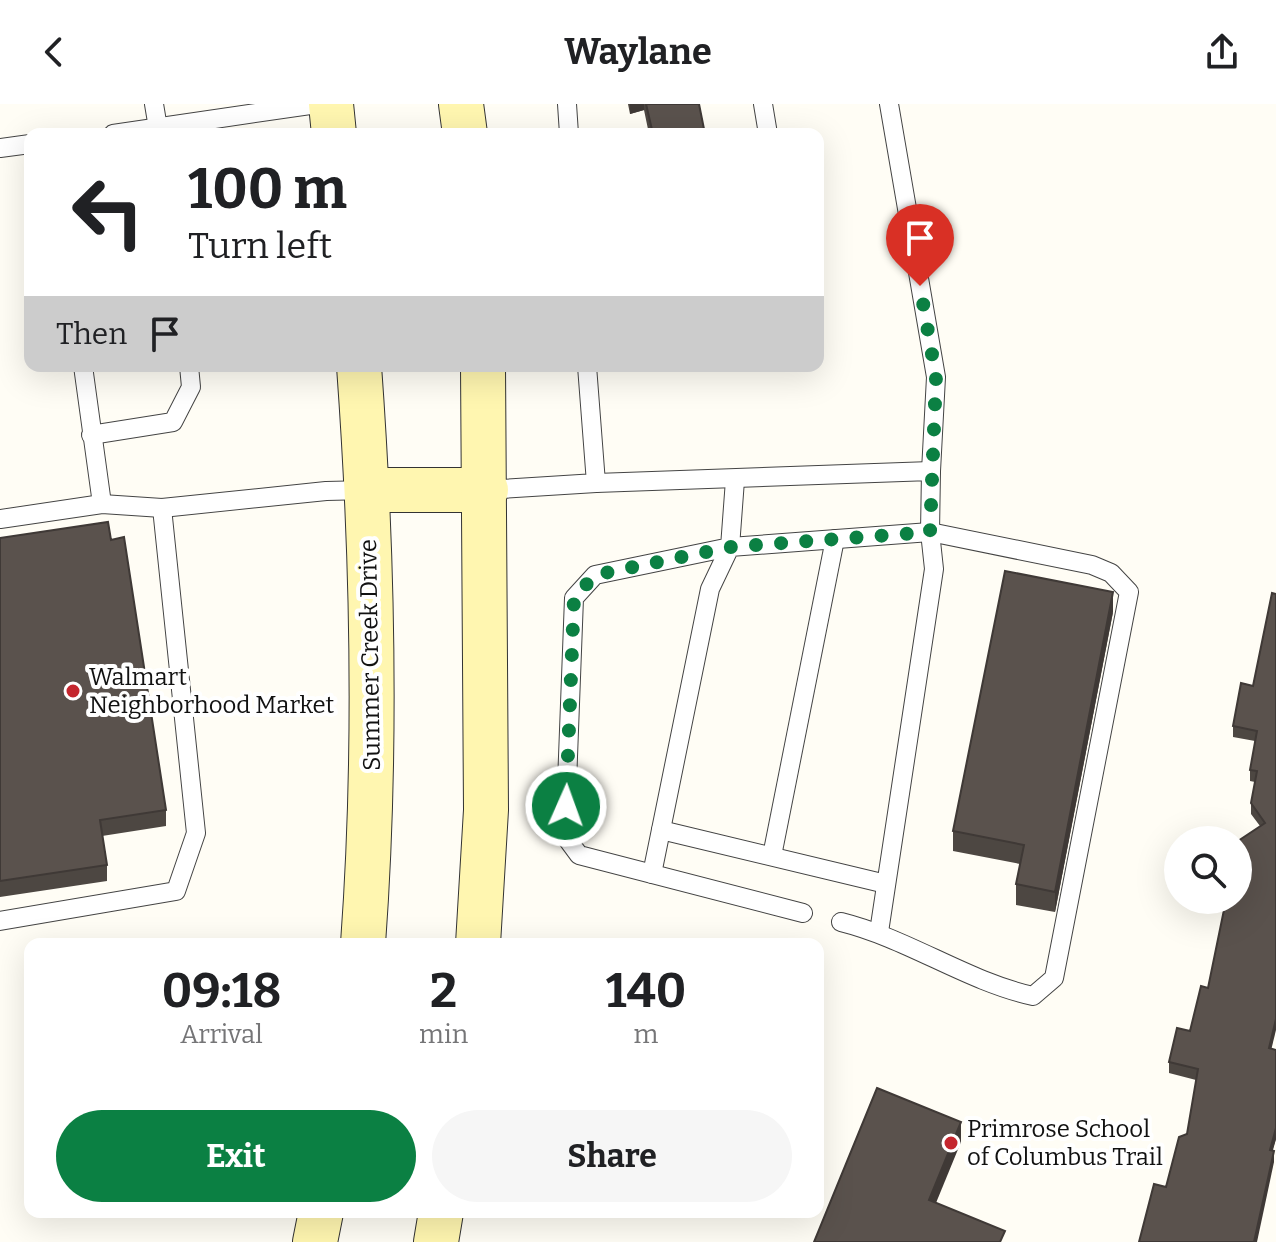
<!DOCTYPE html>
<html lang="en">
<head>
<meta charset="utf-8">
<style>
	body { margin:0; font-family:Bitter,serif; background:#f6f6f6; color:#202124; height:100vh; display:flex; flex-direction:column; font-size:30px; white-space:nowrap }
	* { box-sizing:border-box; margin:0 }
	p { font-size:26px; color:#757577 }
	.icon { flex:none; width:44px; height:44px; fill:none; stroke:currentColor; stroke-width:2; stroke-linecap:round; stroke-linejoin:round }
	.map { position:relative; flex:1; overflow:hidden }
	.sheet { position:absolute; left:24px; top:834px; width:800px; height:280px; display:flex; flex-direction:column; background:#fff; border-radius:16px; box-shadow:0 8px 32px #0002 }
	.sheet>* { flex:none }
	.top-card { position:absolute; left:24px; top:24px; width:800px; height:244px; border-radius:16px; box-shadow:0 8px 32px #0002; background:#fff; color:#202124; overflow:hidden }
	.tools { position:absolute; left:1164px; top:722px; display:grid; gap:16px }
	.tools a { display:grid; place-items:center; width:88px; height:88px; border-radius:50%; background:#fff; box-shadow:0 8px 32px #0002; font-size:40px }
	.pin { position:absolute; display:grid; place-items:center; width:68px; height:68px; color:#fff; margin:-82px -34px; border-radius:50% 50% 50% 0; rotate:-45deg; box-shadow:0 0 8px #0007 }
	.pin .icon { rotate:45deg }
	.me { position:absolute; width:88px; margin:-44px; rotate:2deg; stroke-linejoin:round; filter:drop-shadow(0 0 6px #0008) }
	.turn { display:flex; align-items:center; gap:28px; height:168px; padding:0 32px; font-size:36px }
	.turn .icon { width:104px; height:104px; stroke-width:2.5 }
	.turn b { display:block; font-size:56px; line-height:68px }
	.then { display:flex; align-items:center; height:76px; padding:0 32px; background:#0003; gap:16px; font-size:30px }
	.eta { display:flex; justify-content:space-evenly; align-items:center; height:136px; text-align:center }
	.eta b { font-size:48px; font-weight:700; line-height:56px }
	.primary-button { display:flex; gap:16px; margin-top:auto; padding:16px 32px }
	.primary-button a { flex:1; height:92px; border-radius:48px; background:#0b8043; color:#fff; font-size:32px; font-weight:700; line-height:92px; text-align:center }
	.primary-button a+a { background:#f6f6f6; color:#202124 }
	header { display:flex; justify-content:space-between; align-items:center; height:104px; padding:0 32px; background:#fff; font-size:36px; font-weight:700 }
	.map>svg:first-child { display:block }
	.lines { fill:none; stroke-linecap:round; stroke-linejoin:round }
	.service-casing { stroke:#444; stroke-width:20 }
	.secondary-casing { stroke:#333; stroke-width:46 }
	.service { stroke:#fff; stroke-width:18 }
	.secondary { stroke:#fff6b0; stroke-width:44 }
	.wall { fill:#4d4742 }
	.shaded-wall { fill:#3f3936 }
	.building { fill:#5a524d; stroke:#3f3936; stroke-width:2 }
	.route { stroke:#0b8043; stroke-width:14; stroke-dasharray:0 25.2 }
	.poi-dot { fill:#c4262e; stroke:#fff; stroke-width:3 }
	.labels { text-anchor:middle; stroke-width:8; stroke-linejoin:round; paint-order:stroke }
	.street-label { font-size:24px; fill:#111; stroke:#fff }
	.poi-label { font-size:24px; fill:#111; stroke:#fff; text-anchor:start }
</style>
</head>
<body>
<header><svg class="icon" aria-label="back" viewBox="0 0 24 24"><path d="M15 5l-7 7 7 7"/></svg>Waylane<svg class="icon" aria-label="share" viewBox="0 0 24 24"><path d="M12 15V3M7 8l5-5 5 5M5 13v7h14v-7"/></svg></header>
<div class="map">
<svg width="1276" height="1138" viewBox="0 0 1276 1138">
	<rect width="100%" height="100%" fill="#fffdf5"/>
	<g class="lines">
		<defs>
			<g id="service">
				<polyline points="154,0 159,30"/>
				<polyline points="567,0 569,30"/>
				<polyline points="763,0 768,30"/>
				<polyline points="889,0 936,273 931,367"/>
				<polyline points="113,30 317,0"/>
				<polyline points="0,44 30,40"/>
				<polyline points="83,262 102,400"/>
				<polyline points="91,331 173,318 191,283 189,262"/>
				<polyline points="735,376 730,443 595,471 574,494 565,732 579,751 803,809"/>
				<polyline points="596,379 931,367 930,428 934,465 879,828"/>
				<polyline points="486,386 596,379 587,262"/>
				<polyline points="0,415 102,400 162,404 326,387 368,386"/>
				<polyline points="661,726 886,780"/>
				<polyline points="772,752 835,435"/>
				<path d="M652 770 710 485 730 443 930 428 1092 461 1111 469 1129 488 1054 874 1033 892C966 877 909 835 841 818"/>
				<polyline points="0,817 176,787 196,729 162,404"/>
			</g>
			<g id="secondary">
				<polyline points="331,0 334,30"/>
				<polyline points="461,0 465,30"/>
				<path d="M359 262C373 454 377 648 363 840"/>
				<polyline points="368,386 486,386"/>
				<polyline points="478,840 486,706 483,262"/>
				<polyline points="315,1138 321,1108"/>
				<polyline points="436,1138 441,1108"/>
			</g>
		</defs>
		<use href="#service" class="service-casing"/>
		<use href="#secondary" class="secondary-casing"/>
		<use href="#service" class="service"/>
		<use href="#secondary" class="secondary"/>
	</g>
	<g class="wall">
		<polygon points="628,0 699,0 705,30 649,30 644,6 630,10"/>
		<polygon points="0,434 111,436 166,706 166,722 102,732 107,761 107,777 0,793"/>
		<polygon points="1276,490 1271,945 1276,946 1276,1035 1272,1047 1274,1058 1166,1083 1187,1030 1196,976 1169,969 1169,958 1190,927 1208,884 1260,722 1251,710 1251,699 1255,678 1250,677 1250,666 1255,637 1233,633 1233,622 1253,582"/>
		<polygon points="1113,508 1055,808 1016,801 1016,780 1020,760 953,747 953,727"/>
	</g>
	<g class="shaded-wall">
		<polygon points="630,0 644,0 644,6 630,10"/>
		<polygon points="1113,488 1113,508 1055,808 1055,788"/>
		<polygon points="1276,915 1276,926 1269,955 1269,944"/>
		<polygon points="961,1018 961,1038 929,1116 929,1096"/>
		<polygon points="1276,1024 1276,1035 1270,1057 1270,1046"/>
		<polygon points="1274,1047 1274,1058 1257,1138 1254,1138"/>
	</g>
	<g class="building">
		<polygon points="646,0 699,0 705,30 653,30"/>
		<polygon points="108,418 111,436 124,433 166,706 100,716 107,761 0,777 0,434"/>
		<polygon points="1005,467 1113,488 1055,788 1016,780 1024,741 953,727"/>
		<polygon points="1272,489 1276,490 1276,915 1269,944 1276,946 1276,1024 1270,1046 1274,1047 1254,1138 1139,1138 1154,1080 1166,1083 1179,1033 1187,1030 1198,965 1169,958 1177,924 1190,927 1201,882 1208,884 1226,796 1238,796 1238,737 1265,719 1251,699 1257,667 1250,666 1257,627 1233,622 1241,579 1253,582"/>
		<polygon points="877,984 961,1018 929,1096 1005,1127 1000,1138 814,1138"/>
	</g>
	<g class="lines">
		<polyline class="route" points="566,702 574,494 595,471 730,443 930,428 936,273 920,182"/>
	</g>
	<g class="poi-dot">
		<circle cx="73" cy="587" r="8"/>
		<circle cx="951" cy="1039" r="8"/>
	</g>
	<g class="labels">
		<g class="street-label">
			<text transform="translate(370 551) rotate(-91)" y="8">Summer Creek Drive</text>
		</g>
		<g class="poi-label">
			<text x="89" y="581">Walmart<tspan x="89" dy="28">Neighborhood Market</tspan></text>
			<text x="967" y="1033">Primrose School<tspan x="967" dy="28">of Columbus Trail</tspan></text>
		</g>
	</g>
</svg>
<div class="tools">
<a><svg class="icon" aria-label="search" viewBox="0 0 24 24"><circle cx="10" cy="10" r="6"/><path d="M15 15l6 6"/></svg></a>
</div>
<div class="pin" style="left:920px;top:182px;background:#d93025"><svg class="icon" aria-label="arrive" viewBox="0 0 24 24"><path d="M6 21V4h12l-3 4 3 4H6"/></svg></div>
<svg class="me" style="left:566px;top:702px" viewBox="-20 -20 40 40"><circle r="17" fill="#0b8043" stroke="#fff" stroke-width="3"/><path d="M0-11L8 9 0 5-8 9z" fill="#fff"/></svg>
<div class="top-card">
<div class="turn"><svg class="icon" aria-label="left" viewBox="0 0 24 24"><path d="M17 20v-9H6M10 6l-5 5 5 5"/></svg><div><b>100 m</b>Turn left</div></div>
<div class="then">Then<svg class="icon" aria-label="arrive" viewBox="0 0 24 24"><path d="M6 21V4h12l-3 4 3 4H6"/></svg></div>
</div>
<section class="sheet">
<div class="eta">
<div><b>09:18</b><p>Arrival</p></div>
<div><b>2</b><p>min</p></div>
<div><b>140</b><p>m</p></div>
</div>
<div class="primary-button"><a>Exit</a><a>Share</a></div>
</section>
</div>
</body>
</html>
